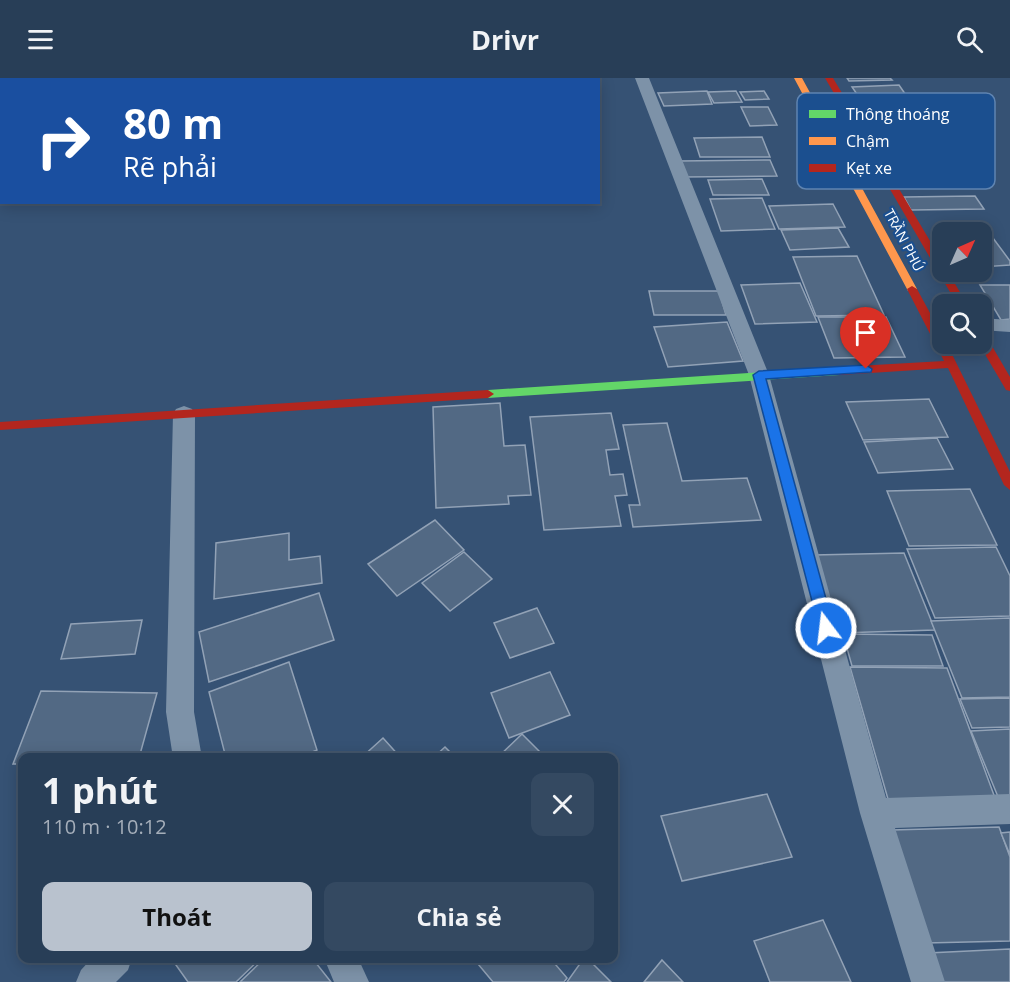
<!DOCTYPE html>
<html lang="vi">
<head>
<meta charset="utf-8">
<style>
	body { margin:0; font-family:"Open Sans",sans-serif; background:#344961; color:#f1f3f6; height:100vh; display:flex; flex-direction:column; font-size:22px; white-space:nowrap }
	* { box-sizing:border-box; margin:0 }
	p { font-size:20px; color:#a5aeba }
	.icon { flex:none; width:33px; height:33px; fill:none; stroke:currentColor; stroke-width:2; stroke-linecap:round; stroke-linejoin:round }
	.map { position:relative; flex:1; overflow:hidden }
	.sheet { position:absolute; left:18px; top:675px; width:600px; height:210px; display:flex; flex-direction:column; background:#283e57; border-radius:12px; box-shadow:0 3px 15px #0003,0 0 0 2px #44576d }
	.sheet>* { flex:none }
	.banner { position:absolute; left:0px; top:0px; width:600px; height:126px; box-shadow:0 3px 15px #0003,0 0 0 2px #44576d; background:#1a4fa0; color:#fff; overflow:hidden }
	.needle { width:39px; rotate:45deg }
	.tools { position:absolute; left:932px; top:144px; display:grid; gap:12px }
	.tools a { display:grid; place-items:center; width:60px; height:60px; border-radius:12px; background:#283e57; box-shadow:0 3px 15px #0003,0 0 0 2px #44576d; font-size:30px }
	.pin { position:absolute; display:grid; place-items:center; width:51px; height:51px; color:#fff; margin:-62px -26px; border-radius:50% 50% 50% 0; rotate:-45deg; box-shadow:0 0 6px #0007 }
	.pin .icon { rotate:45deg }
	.me { position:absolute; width:66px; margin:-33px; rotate:345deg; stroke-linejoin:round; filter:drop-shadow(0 0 4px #0008) }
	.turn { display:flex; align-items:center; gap:21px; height:126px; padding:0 24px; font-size:27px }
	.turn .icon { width:78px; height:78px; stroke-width:2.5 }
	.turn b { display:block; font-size:42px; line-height:51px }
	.round { display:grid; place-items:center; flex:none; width:63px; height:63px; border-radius:12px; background:#344961 }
	.summary { display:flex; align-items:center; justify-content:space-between; height:102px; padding:0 24px }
	h1 { font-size:36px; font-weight:700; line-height:45px }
	.cta { display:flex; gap:12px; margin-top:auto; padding:12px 24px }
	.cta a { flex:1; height:69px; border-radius:12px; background:#b9c2ce; color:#111; font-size:24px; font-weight:700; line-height:69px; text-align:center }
	.cta a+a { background:#344961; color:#f1f3f6 }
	header { display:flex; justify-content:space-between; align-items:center; height:78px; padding:0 24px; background:#283e57; font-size:27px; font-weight:700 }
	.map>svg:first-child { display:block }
	.building { fill:#526984; stroke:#92a2b6; stroke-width:1.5 }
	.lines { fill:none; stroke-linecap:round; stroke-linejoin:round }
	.street { fill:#7d92a8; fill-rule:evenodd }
	.fast { fill:#63d668; fill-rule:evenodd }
	.slow { fill:#ff974d; fill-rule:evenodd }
	.jam { fill:#b3261e; fill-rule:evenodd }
	.route { fill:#1a73e8; stroke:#114b97; stroke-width:1.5 }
	.labels { text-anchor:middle; stroke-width:4.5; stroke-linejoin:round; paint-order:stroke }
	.far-street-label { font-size:14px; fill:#fff; stroke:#1b4f8f }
	.key { fill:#1b4f8f; stroke:#5f84b1; stroke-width:1.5 }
	.key-label { font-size:16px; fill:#fff }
</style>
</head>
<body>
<header><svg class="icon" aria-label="menu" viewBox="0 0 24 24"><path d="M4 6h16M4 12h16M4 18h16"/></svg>Drivr<svg class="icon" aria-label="search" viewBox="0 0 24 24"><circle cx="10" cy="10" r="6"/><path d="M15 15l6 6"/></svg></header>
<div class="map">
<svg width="1010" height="904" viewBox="0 0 1010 904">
	<rect width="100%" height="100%" fill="#365274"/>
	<g class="building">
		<polygon points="847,0 890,0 892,2 849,3"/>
		<polygon points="899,7 908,20 861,22 852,9"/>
		<polygon points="707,13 712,26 664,28 658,15"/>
		<polygon points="736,13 742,24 714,25 708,14"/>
		<polygon points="764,13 769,21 745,22 740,14"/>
		<polygon points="741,29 768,29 777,47 750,48"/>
		<polygon points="762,59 770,79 700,79 694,60"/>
		<polygon points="770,82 777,98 683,99 679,83"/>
		<polygon points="762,101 769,117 713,117 708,102"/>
		<polygon points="975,118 984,131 911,132 904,119"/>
		<polygon points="762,120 775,151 721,153 710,121"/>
		<polygon points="833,126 845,149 779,151 769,128"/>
		<polygon points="838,150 849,169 790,172 781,152"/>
		<polygon points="990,156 1010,183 1010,187 981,189 981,157"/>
		<polygon points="857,178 884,237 816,238 793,179"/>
		<polygon points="800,205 817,244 755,246 741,207"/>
		<polygon points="980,207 1010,207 1010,241 1001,242"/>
		<polygon points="649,213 719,213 726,237 654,237"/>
		<polygon points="818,239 886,239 905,279 834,280"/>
		<polygon points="727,244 743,283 668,289 654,249"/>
		<polygon points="929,321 948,359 863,362 846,324"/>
		<polygon points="500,325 504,368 525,367 531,417 508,418 509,426 436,430 433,329"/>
		<polygon points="611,335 619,371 606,372 610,397 623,396 627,417 615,418 621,448 544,452 530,339"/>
		<polygon points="667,345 682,403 747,400 761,442 633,449 629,427 640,427 623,347"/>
		<polygon points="937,360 953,391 878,395 864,364"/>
		<polygon points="970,411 997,467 909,468 887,413"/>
		<polygon points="435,442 464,472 397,518 368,486"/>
		<polygon points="289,455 289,482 320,478 322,505 214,521 216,465"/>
		<polygon points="996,469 1010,498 1010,538 935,540 907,471"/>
		<polygon points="464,474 492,501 450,533 422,505"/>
		<polygon points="904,475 935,552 838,555 814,477"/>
		<polygon points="319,515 334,562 209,604 199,554"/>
		<polygon points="537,530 554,565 510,580 494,545"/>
		<polygon points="1010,540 1010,619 962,620 931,543"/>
		<polygon points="142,542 135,576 61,581 71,546"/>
		<polygon points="843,556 932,557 943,588 852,588"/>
		<polygon points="289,584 317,672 298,680 226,680 209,614"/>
		<polygon points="850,589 947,590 998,728 890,728"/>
		<polygon points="550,594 570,637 509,660 491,615"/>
		<polygon points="41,613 157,615 139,680 22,680 22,686 13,686"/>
		<polygon points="1010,620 1010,649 972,650 960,621"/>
		<polygon points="1010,651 1010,730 1003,731 971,653"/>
		<polygon points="522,656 546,680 497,680"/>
		<polygon points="383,660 401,680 361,680"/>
		<polygon points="445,669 456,680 433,680"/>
		<polygon points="767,716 792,779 682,803 661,738"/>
		<polygon points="999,749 1010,779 1010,863 926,865 892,752"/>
		<polygon points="1010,754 1010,777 1001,755"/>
		<polygon points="823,842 851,904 770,904 754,863"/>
		<polygon points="1010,871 1010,904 937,904 928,875"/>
		<polygon points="171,880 261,880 236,904 188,904"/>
		<polygon points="265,880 312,880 331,904 240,904"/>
		<polygon points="473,880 550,880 567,900 564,904 493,904"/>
		<polygon points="584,880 587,880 611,904 567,904"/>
		<polygon points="662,882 683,904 644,904"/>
	</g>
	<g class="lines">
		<g class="street">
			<polygon points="635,0 649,0 769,297 886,720 1010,716 1010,746 895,750 945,904 911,904 860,735 749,297"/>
			<polygon points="981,240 1010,242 1010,254 981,252"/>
			<polygon points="184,328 192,331 195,336 194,634 202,680 173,680 166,634 173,336 176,331"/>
			<polygon points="92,880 132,880 128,892 116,904 76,904 81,892"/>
			<polygon points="324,880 358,880 369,904 334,904"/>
		</g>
		<polygon class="fast" points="839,289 845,293 839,297 488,320 482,316 488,312"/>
		<polygon class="slow" points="794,0 802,0 917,211 916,213 908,213 907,211"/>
		<g class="jam">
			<polygon points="825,0 833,0 942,183 942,194 948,194 967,226 957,226"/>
			<polygon points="912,208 917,211 942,257 942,266 947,266 1010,394 1010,412 1004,407 948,290 839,297 833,293 839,289 944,283 907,211"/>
			<polygon points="981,255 985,256 1010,299 1010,313 1006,312 979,266 981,266"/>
			<polygon points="488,312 494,316 488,320 0,352 0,344"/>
		</g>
	</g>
	<polygon class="route" points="866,287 872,291 871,294 766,301 834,550 826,557 819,550 753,297 759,293"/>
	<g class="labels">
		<g class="far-street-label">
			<text transform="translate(904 162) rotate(62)" y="5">TRẦN PHÚ</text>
		</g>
	</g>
	<rect x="797" y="15" width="198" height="96" rx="9" class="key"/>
	<rect x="809" y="32" width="27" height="8" fill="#63d668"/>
	<rect x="809" y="59" width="27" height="8" fill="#ff974d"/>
	<rect x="809" y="86" width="27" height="8" fill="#b3261e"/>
	<g class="key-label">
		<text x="846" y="42">Thông thoáng</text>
		<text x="846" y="69">Chậm</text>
		<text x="846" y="96">Kẹt xe</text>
	</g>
</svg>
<div class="tools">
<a><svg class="needle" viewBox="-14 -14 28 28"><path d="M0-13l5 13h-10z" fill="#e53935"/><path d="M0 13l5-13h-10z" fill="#a5aeba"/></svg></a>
<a><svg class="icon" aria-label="search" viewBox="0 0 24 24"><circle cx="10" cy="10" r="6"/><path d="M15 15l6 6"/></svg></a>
</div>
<div class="pin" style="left:866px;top:291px;background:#d93025"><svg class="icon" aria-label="arrive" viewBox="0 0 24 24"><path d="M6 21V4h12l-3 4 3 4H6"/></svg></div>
<svg class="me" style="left:826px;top:550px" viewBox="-20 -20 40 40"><circle r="17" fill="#1a73e8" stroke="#fff" stroke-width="3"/><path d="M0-11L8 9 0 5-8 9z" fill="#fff"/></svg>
<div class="banner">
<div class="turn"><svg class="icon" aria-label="right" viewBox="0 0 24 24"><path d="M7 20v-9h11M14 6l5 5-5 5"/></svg><div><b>80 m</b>Rẽ phải</div></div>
</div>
<section class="sheet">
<div class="summary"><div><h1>1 phút</h1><p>110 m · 10:12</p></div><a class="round"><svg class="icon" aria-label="close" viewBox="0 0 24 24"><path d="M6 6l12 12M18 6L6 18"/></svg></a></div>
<div class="cta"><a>Thoát</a><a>Chia sẻ</a></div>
</section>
</div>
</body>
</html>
